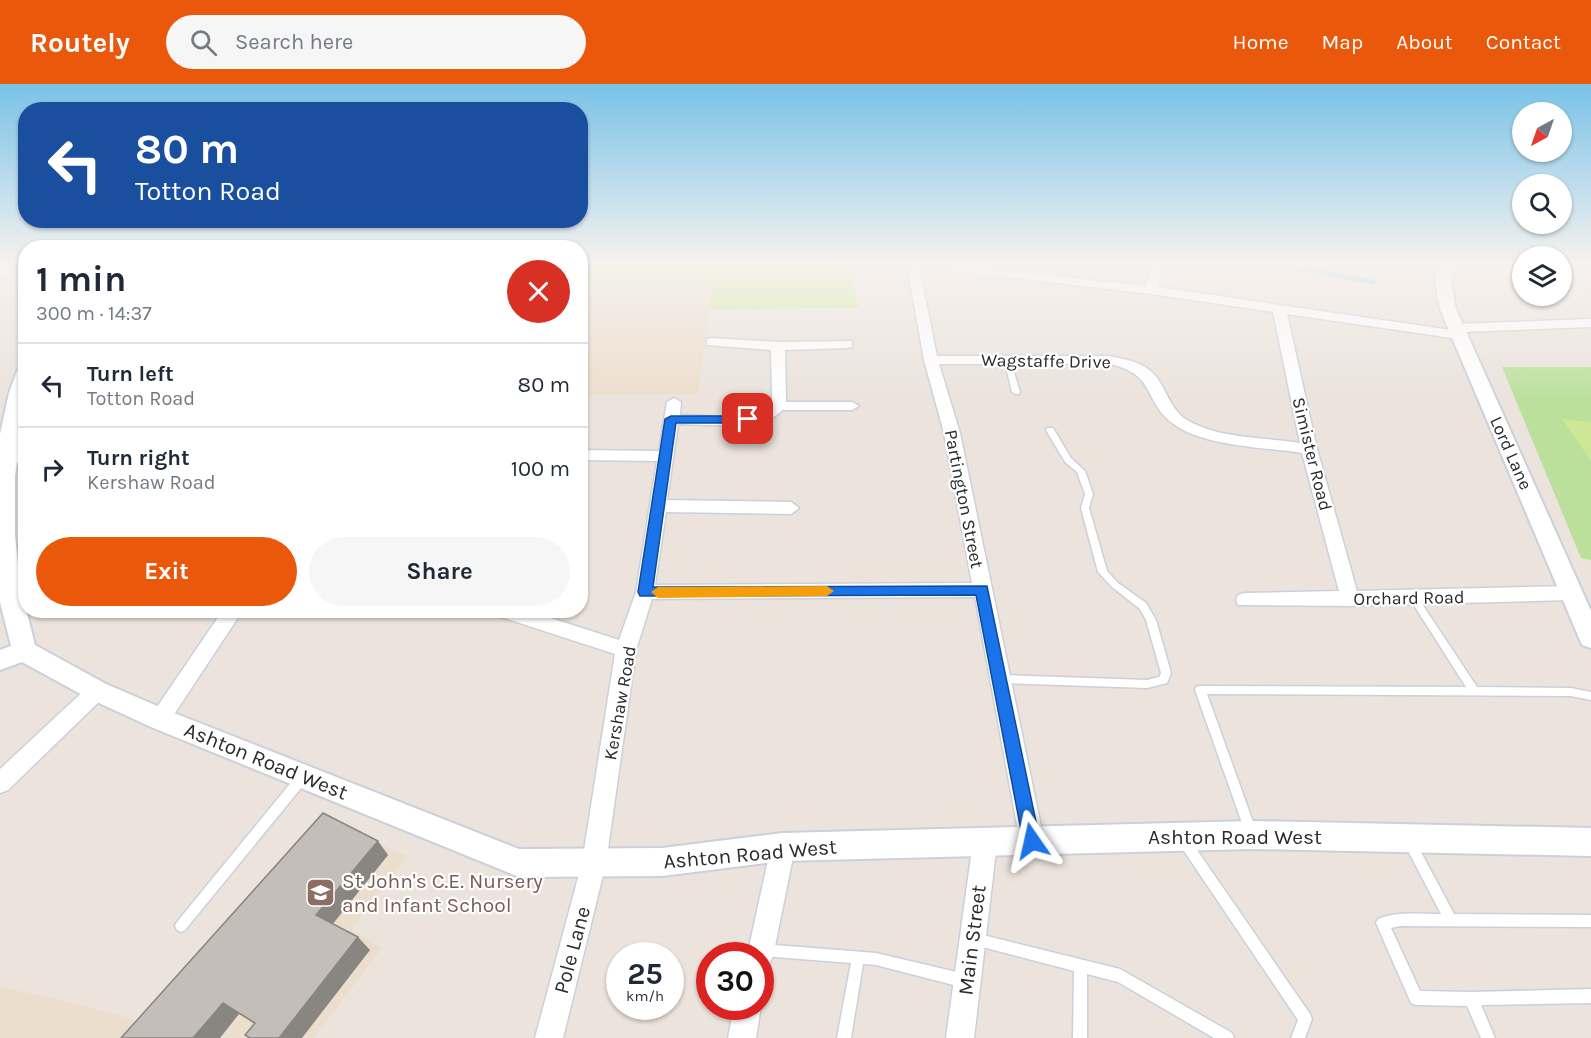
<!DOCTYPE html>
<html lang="en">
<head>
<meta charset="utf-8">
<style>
	body { margin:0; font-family:Karla,sans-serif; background:#f6f6f7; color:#1f2937; height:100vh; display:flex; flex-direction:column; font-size:22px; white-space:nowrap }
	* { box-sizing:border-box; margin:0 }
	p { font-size:20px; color:#747a83 }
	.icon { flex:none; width:33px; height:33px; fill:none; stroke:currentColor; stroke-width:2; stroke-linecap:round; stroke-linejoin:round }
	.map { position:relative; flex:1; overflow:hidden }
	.drawer { position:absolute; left:18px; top:156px; width:570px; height:378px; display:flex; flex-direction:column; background:#fff; border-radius:24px; box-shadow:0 2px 4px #0004 }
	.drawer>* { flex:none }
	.top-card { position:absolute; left:18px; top:18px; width:570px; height:126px; border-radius:24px; box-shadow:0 2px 4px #0004; background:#1a4fa0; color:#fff; overflow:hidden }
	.needle { width:39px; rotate:220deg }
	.tools { position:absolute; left:1512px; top:18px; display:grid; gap:12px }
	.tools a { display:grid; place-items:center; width:60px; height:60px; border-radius:50%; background:#fff; box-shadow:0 2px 4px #0004; font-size:30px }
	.speed { position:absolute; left:606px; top:858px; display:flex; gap:12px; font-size:30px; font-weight:700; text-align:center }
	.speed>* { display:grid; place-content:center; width:78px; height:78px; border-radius:50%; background:#fff; box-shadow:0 2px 4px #0004; line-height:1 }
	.speed small { font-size:15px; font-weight:400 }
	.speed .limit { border:9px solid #d22; background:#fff; color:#111 }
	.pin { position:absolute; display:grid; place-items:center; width:51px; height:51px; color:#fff; margin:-26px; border-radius:12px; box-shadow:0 3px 9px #0006 }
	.me { position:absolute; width:66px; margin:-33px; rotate:349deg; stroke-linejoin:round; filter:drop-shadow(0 0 4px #0008) }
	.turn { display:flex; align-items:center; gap:21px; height:126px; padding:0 18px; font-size:27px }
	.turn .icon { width:78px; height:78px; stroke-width:2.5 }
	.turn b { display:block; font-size:42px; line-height:51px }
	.round { display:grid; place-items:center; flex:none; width:63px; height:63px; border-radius:32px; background:#f6f6f7 }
	.head { display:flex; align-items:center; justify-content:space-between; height:102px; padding:0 18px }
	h1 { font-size:36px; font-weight:700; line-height:45px }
	.cta { display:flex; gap:12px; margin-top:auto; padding:12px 18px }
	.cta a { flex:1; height:69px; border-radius:36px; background:#ea580c; color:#fff; font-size:24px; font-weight:700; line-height:69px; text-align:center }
	.cta a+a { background:#f6f6f7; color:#1f2937 }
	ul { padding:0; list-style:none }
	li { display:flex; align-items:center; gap:18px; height:84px; padding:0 18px; border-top:2px solid #e0e1e3 }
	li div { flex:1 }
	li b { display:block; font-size:22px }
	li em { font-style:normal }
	header { display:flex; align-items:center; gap:36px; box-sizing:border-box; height:84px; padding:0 30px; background:#ea580c; color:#fff }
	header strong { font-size:28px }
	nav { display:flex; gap:33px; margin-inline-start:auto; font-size:21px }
	.search { width:420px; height:54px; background:#f6f6f7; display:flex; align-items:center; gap:15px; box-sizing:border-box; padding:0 21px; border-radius:33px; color:#747a83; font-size:22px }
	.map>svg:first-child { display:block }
	.education { fill:#ecdecc }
	.green { fill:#bae09b }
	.pitch { fill:#cee797 }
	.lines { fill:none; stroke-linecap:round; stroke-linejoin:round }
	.stream { stroke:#73d7e9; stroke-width:4.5 }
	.service-casing { stroke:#cbd0db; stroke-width:3 }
	.minor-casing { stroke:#cbd0db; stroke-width:3 }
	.tertiary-casing { stroke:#cbd0db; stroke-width:4 }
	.service { fill:#fff; fill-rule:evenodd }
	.minor { fill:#fff; fill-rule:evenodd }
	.tertiary { fill:#fff; fill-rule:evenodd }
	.wall { fill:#a9a39e }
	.shaded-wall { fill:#898581 }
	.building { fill:#c4beb8; stroke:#898581; stroke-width:1.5 }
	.route { fill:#1a73e8; stroke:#114b97; stroke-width:1.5 }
	.slow { fill:#f59e0b }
	.labels { text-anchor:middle; stroke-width:4.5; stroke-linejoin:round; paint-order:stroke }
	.street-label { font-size:18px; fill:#2a2a2a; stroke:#fff }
	.near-street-label { font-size:21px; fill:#2a2a2a; stroke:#fff }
	.near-education-label { font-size:21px; fill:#785e54; stroke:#fff; text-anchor:start }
</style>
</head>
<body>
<header>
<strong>Routely</strong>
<div class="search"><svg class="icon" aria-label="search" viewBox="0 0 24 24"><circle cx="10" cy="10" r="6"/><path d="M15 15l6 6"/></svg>Search here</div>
<nav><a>Home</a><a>Map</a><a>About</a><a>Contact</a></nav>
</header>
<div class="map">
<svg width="1591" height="954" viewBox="0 0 1591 954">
	<rect width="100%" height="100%" fill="#ebe3dc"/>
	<g class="education">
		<polygon points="580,201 712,201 698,310 581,311"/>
		<polygon points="327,737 408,772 351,846 382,864 314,954 0,954 0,903 53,914 148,939"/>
	</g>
	<polygon class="green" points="1502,283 1591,283 1591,476 1581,474"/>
	<g class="pitch">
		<polygon points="581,181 851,181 858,224 709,225 712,201 581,201"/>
		<polygon points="1562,335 1591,338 1591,377"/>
	</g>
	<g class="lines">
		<polyline class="stream" points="1282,181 1373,198"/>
		<defs>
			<g id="service">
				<polygon points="7,181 14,181 0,194 0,189"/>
				<polygon points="1007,273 1010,275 1020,308 1019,310 1016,310 1012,308 1004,275"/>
				<polygon points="1047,344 1053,344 1071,374 1085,387 1093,410 1089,424 1107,487 1118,499 1146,519 1156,536 1171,589 1167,599 1147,604 1000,599 996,598 995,595 996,592 1000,591 1147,596 1159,593 1161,589 1146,536 1140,525 1112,503 1098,488 1081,424 1085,410 1077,388 1065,378 1046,346"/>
				<polygon points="1413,509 1416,511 1477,603 1571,604 1591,608 1591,616 1571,612 1207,610 1257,749 1255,753 1251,754 1247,753 1195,606 1196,603 1200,602 1466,603 1410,515 1408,513 1410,511"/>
				<polygon points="302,689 306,690 308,694 306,698 185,846 181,848 177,846 175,842 177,838 298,690"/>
				<polygon points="1184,751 1188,753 1310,930 1312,935 1305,954 1291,954 1298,936 1180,761 1178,757 1180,753"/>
				<path d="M1410 753 1414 755 1454 830 1591 831V843L1400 842 1391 844 1420 907 1471 908 1591 905V919L1481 921 1495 954H1481L1467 922 1416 921 1411 919 1376 839 1378 835C1397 827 1420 830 1441 830L1404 759 1406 755Z"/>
				<polygon points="975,849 1120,885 1232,949 1234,954 1214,954 1118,898 1087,890 1087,954 1073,954 1074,887 975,861 970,860 969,855 970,850"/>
				<polygon points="762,860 876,869 965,890 970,892 972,897 970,902 965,904 876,881 863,880 851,954 837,954 851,879 762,872 757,871 756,866 757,861"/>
			</g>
			<g id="minor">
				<path d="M907 181H959L1146 202 1151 181H1163L1158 203 1451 246V241L1456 240 1591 235V243L1462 248 1466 251 1459 255 1287 230 1317 365 1357 507 1572 502 1579 504 1581 509 1579 514 1572 516 1350 522 1238 521 1236 516 1238 511 1245 509 1339 507 1302 369C1264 363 1207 363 1175 341 1142 318 1158 291 1110 280H939L960 349 1044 757 1040 765 1032 768 1024 765 1020 757 975 513 652 515 636 566 606 779 563 954H535L582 779 615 570 495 531 493 526H526L619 556 636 508 657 377 580 376V366L659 367 667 318 674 314 681 318 680 331C705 331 744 338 767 325L772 314 771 266 707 261V255L712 254 778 258 852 257V263L847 264 785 266 786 318H852L859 322 852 326H782C765 348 703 340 678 340L667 416 791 418 799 424 791 430 666 428 655 501 972 499 944 349 924 276ZM919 183 1151 210 1273 228 1300 359C1264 353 1219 355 1187 336 1166 323 1166 295 1145 283 1134 276 1122 275 1110 272H937Z"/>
				<polygon points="26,366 26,376 6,382 0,380 0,373"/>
				<polygon points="223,526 243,526 167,641 160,644 153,641 149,635 153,629"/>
				<polygon points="97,599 104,601 107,607 104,613 8,706 0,709 0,685 90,601"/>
				<polygon points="985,747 993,750 997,758 974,954 946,954 973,758 977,750"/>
				<polygon points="783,752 791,755 795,763 773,872 769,881 760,885 760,872 747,872 771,763 775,755"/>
				<polygon points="760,920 761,922 756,954 728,954 734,922 760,922"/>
			</g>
			<g id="tertiary">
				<polygon points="1438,181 1454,181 1451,197 1456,225 1591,527 1591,564 1582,561 1579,554 1440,225 1435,197"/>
				<polygon points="26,282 26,316 15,392 15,451 20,501 35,561 106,600 169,627 519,765 662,764 783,749 1252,737 1591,744 1591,772 1252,765 783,777 662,792 519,793 151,643 88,614 22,578 0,586 0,566 11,562 0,518 0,350 9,309 17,287"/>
			</g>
		</defs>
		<use href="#service" class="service-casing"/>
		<use href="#minor" class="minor-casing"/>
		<use href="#tertiary" class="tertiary-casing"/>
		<use href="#service" class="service"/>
		<use href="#minor" class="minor"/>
		<use href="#tertiary" class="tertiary"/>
	</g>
	<polygon class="wall" points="388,771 333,840 370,866 255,940 239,930 121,954"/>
	<g class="shaded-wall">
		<polygon points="378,757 388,771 329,844 316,831"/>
		<polygon points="358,853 370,866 302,954 279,954"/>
		<polygon points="223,919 239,930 220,954 193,954"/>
	</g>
	<polygon class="building" points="323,729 378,757 316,831 358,853 279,954 250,954 245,951 255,939 223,919 193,954 121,954"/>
	<linearGradient id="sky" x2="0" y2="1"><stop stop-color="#79c2e8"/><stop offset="0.57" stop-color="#f6f2ef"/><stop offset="1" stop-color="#f6f2ef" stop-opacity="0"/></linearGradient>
	<rect width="1591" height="315" fill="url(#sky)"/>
	<polygon class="route" points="671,332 748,332 754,335 748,339 676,339 653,503 987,502 1040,757 1038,763 1032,765 1025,763 1023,757 976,511 640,512 638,508 665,335"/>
	<polygon class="slow" points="827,502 834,507 827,512 658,514 651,508 658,503"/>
	<defs>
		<symbol id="school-square" viewBox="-11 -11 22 22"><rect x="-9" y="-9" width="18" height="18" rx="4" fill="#8d6e63" stroke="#fff"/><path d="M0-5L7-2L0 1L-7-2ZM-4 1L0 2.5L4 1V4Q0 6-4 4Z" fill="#fff"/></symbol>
	</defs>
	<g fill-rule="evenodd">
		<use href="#school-square" x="304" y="792" width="33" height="33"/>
	</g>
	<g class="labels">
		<g class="street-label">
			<text transform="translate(1046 277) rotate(1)" y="6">Wagstaffe Drive</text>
			<text transform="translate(1511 369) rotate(66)" y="6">Lord Lane</text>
			<text transform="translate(1312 370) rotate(76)" y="6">Simister Road</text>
			<text transform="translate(964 415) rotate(79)" y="6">Partington Street</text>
			<text transform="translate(1409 514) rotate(-1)" y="6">Orchard Road</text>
			<text transform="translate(620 619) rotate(-80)" y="6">Kershaw Road</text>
		</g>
		<g class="near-street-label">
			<text transform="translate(266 677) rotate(22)" y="7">Ashton Road West</text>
			<text x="1235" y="760">Ashton Road West</text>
			<text transform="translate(750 770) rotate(-5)" y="7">Ashton Road West</text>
			<text transform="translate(972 856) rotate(-83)" y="7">Main Street</text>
			<text transform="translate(572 866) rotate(-75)" y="7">Pole Lane</text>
		</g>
		<g class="near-education-label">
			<text x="342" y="804">St John's C.E. Nursery<tspan x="342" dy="24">and Infant School</tspan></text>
		</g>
	</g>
</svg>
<div class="tools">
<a><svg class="needle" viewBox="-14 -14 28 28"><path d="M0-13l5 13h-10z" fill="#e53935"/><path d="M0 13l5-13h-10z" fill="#747a83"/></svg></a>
<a><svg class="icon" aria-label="search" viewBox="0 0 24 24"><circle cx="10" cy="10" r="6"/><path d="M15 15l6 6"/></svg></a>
<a><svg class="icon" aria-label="layers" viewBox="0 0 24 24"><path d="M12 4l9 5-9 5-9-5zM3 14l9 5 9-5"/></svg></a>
</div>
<div class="speed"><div>25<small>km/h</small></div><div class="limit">30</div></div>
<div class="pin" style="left:748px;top:335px;background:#d93025"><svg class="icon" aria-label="arrive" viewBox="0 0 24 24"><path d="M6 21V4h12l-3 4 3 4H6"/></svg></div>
<svg class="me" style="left:1032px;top:757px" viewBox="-20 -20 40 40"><path d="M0-17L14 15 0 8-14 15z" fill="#1a73e8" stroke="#fff" stroke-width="4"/></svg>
<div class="top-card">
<div class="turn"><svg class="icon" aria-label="left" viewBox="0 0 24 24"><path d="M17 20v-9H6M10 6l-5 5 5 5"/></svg><div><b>80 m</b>Totton Road</div></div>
</div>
<section class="drawer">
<div class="head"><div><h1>1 min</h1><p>300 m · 14:37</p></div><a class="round" style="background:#d93025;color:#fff"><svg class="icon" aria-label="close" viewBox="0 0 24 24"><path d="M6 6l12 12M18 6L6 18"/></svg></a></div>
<ul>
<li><svg class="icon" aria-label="left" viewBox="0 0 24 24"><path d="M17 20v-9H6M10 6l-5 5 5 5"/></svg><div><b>Turn left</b><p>Totton Road</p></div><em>80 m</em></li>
<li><svg class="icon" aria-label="right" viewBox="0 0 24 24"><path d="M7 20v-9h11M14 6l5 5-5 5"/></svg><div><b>Turn right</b><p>Kershaw Road</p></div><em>100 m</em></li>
</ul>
<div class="cta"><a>Exit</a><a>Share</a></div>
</section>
</div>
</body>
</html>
